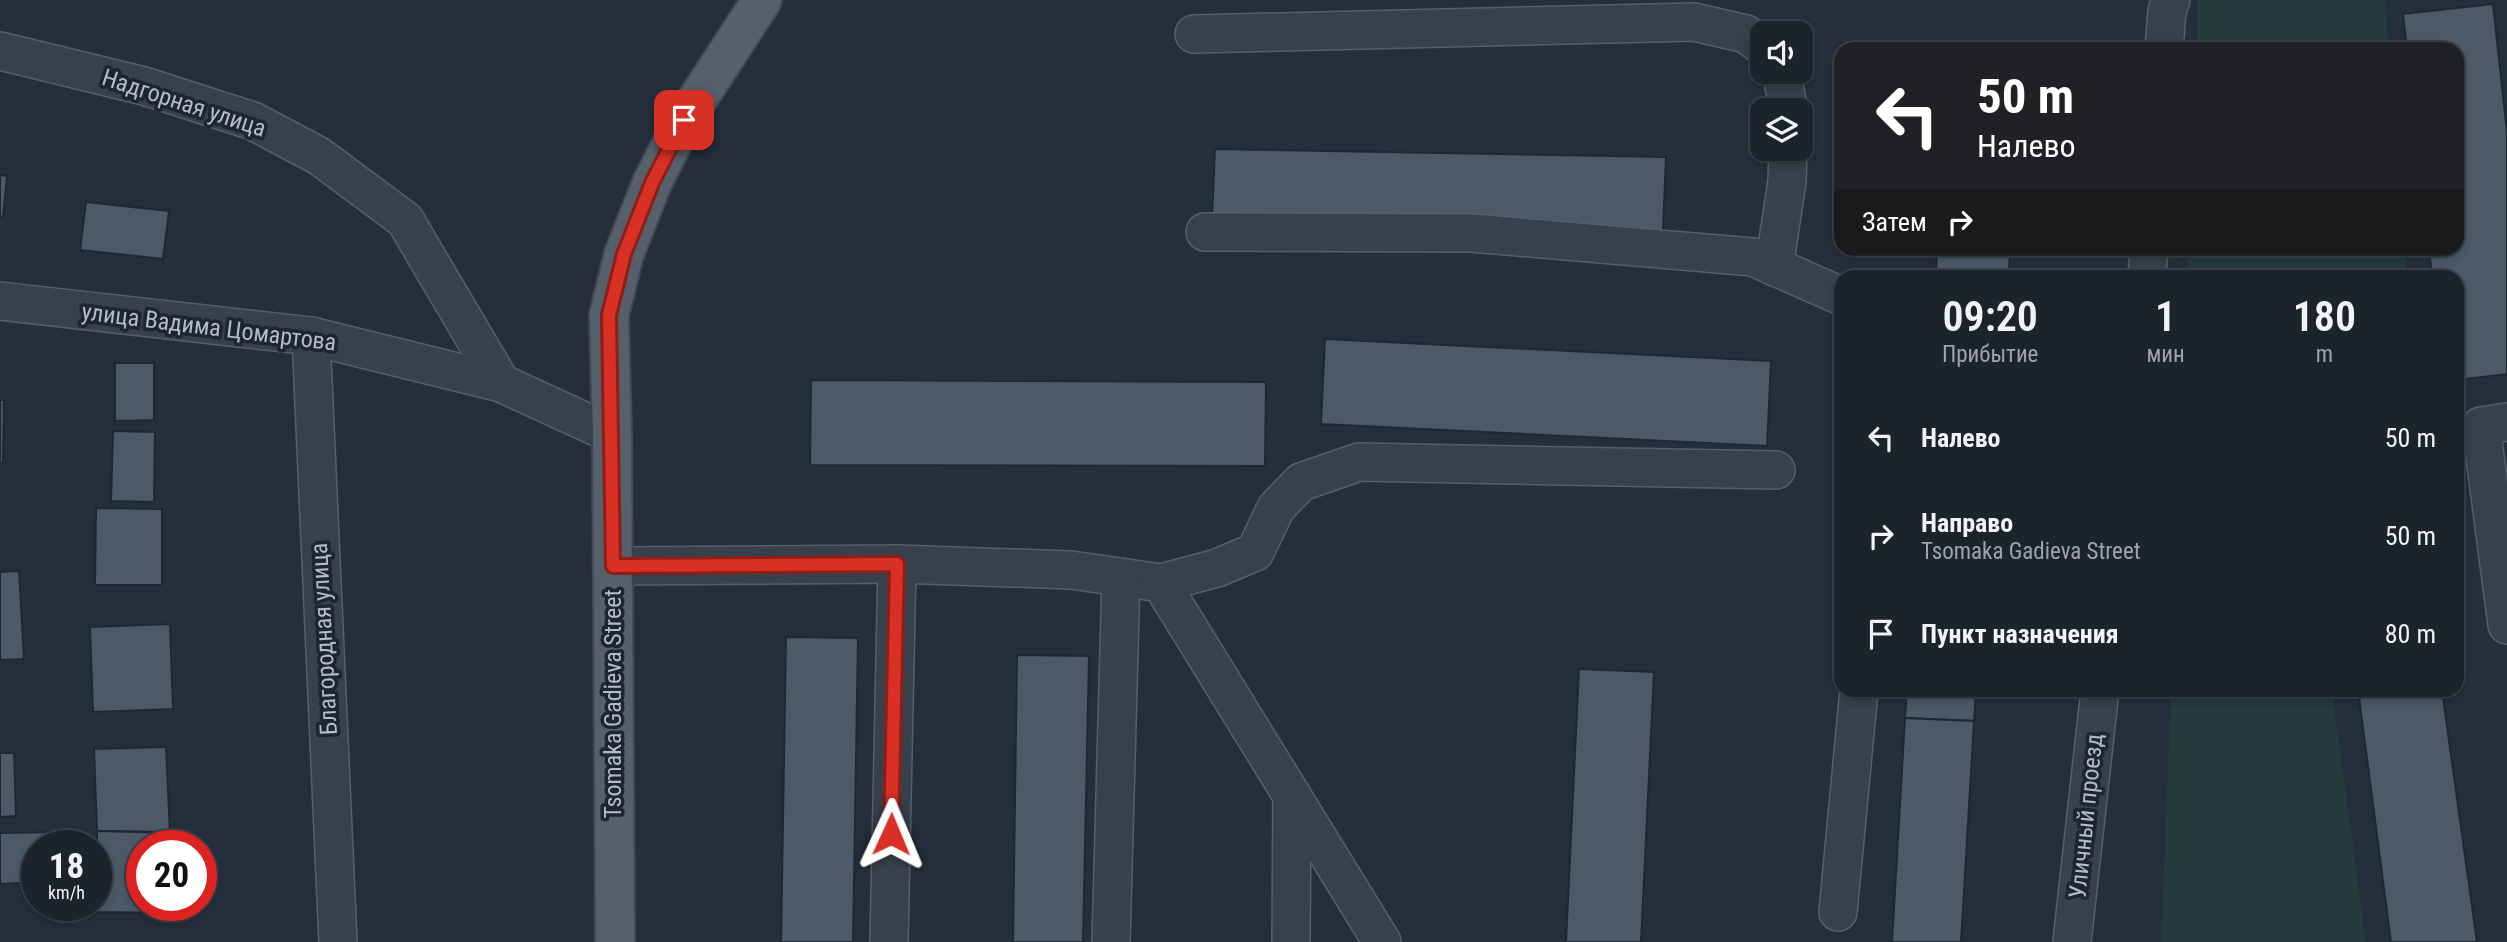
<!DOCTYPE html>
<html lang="ru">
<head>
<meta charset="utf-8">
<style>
	body { margin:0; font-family:"Roboto Condensed",sans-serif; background:#282f38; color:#f1f3f6; height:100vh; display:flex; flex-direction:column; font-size:26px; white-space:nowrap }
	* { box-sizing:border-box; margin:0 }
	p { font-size:23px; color:#a0a4a9 }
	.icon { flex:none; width:38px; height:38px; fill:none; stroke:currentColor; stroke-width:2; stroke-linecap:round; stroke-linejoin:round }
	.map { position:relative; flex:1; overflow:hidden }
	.side { position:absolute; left:1834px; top:270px; width:630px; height:427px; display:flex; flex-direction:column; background:#1b232c; border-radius:21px; box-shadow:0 4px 10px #0003,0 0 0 2px #394048 }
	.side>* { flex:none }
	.top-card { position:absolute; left:1834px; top:42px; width:630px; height:214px; border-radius:21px; box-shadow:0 4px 10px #0003,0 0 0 2px #394048; background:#202124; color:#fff; overflow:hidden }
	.controls { position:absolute; left:1750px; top:21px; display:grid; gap:14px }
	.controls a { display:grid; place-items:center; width:63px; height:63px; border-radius:14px; background:#1b232c; box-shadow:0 4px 10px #0003,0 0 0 2px #394048; font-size:35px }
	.speed { position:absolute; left:21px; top:830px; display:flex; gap:14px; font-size:35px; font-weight:700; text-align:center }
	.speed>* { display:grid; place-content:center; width:91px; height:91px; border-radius:50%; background:#1b232c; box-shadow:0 4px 10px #0003,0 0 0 2px #394048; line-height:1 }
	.speed small { font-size:18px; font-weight:400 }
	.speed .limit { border:10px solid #d22; background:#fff; color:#111 }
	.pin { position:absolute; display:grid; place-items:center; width:60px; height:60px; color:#fff; margin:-30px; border-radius:14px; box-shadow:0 4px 10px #0006 }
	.me { position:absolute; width:77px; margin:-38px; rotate:1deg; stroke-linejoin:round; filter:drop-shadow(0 0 5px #0008) }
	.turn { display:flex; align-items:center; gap:24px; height:147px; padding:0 28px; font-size:32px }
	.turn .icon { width:91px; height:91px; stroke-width:2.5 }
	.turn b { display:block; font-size:49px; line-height:60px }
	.then { display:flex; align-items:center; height:66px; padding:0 28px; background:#0003; gap:14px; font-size:26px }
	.eta { display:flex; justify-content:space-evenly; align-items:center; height:119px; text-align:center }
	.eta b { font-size:42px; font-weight:600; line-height:49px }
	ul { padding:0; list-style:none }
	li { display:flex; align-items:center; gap:21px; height:98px; padding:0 28px }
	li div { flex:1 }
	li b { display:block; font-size:26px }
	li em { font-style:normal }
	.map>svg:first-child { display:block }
	.green { fill:#253b3c }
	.building { fill:#4c5967; stroke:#1e2832; stroke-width:2 }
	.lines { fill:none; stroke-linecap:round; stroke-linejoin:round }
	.minor-casing { stroke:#555f69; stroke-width:40 }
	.major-casing { stroke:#404a54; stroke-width:42 }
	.minor { stroke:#37414b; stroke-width:37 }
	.major { stroke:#55606b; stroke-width:38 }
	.route-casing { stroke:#8d1f18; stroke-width:18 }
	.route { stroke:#d93025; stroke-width:12 }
	.labels { text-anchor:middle; stroke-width:7; stroke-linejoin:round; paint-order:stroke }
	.street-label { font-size:24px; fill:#b3bcc7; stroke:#1c2630 }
</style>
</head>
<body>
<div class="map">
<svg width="2507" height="942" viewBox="0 0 2507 942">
	<rect width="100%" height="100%" fill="#242f3b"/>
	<g class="green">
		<polygon points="2198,0 2385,0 2389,49 2196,49"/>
		<polygon points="2188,249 2405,249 2407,276 2187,276"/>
		<polygon points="2171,690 2332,690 2366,942 2161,942"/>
	</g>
	<g class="building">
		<polygon points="2493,4 2507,132 2507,374 2457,380 2457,276 2432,276 2429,248 2457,248 2457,49 2407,49 2403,14"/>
		<polygon points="1215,149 1666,157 1663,231 1212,219"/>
		<polygon points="0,175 7,176 3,217 0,217"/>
		<polygon points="86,202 169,211 163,259 80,250"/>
		<polygon points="1937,248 2010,248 2009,276 1936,276"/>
		<polygon points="1325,339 1771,361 1767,446 1321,424"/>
		<polygon points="115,363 154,363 154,420 115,421"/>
		<polygon points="811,380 1266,382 1265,466 810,465"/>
		<polygon points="0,400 4,400 3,463 0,463"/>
		<polygon points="113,431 155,432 154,502 111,501"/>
		<polygon points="96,508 162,509 162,585 95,585"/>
		<polygon points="19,571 24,659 0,660 0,572"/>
		<polygon points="170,624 173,709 93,712 90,627"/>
		<polygon points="786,637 858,638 853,942 781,942"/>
		<polygon points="1017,655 1089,656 1083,942 1013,942"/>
		<polygon points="1579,669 1654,672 1641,942 1566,942"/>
		<polygon points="1907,690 1976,690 1974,721 1905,718"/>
		<polygon points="2358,690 2442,690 2477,942 2391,942"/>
		<polygon points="1905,718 1974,721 1961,942 1892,942"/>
		<polygon points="166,747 170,832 97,831 94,749"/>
		<polygon points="0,753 14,753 16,816 0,817"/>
		<polygon points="97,831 181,833 181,845 142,845 142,905 180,905 180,913 96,912"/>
		<polygon points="56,832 56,845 37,845 37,882 0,884 0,833"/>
	</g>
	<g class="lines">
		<defs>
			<g id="minor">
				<polyline points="1194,34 1694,22 1746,34 1762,46"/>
				<polyline points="2164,49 2167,11 2171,0"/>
				<polyline points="0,51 144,86 253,121 319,156 405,220 501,383"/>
				<polyline points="1781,72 1789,110"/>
				<polyline points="1205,232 1471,233 1753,257 1841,296"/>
				<polyline points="1774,267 1787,182 1788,149"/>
				<polyline points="2147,276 2149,248"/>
				<polyline points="0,301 311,336 501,383 612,434"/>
				<polyline points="311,336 338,942"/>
				<polyline points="2507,422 2481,426 2507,625"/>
				<polyline points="613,566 897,564 1071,570 1161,583 1382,942"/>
				<polyline points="1161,583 1217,568 1255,552 1276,508 1301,482 1359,462 1776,470"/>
				<polyline points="1838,912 1859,690"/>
				<polyline points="889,942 897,564"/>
				<polyline points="1111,942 1121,577"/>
				<polyline points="1291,942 1292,795"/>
				<polyline points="2072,942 2100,690"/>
			</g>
			<polyline id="major" points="615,942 612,434 609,315 624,254 652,183 684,120 762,0"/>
		</defs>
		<use href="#minor" class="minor-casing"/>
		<use href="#major" class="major-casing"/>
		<use href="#minor" class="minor"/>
		<use href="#major" class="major"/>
	</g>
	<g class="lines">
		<defs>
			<polyline id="route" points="684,120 652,183 624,254 609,315 613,566 897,564 891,834"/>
		</defs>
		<use href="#route" class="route-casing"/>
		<use href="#route" class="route"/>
	</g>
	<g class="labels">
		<g class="street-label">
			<text transform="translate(184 103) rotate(18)" y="8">Надгорная улица</text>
			<text transform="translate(209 327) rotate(7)" y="8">улица Вадима Цомартова</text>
			<text transform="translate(324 639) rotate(-93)" y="8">Благородная улица</text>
			<text transform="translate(613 704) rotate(-90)" y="8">Tsomaka Gadieva Street</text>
			<text transform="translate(2086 816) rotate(-84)" y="8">Уличный проезд</text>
		</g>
	</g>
</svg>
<div class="controls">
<a><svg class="icon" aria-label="sound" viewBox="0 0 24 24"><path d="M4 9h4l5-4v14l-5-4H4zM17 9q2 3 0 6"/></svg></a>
<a><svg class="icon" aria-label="layers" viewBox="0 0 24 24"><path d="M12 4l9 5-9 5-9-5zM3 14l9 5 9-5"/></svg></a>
</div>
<div class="speed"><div>18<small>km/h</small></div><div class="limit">20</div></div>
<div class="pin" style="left:684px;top:120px;background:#d93025"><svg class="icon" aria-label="arrive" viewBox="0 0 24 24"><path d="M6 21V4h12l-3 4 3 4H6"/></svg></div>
<svg class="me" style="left:891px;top:834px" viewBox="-20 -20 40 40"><path d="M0-17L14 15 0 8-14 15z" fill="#d93025" stroke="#fff" stroke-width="4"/></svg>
<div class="top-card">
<div class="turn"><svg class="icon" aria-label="left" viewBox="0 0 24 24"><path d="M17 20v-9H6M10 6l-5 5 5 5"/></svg><div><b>50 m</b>Налево</div></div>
<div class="then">Затем<svg class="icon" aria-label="right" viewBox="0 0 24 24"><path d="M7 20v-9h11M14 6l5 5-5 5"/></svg></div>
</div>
<section class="side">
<div class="eta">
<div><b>09:20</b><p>Прибытие</p></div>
<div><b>1</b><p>мин</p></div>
<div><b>180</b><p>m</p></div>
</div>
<ul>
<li><svg class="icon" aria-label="left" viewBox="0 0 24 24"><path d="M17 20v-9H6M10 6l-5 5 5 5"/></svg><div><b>Налево</b></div><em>50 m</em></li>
<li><svg class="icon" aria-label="right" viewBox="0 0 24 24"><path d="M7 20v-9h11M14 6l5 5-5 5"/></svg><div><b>Направо</b><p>Tsomaka Gadieva Street</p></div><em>50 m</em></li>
<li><svg class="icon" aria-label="arrive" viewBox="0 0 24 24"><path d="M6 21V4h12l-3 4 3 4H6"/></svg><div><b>Пункт назначения</b></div><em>80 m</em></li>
</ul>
</section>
</div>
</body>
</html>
